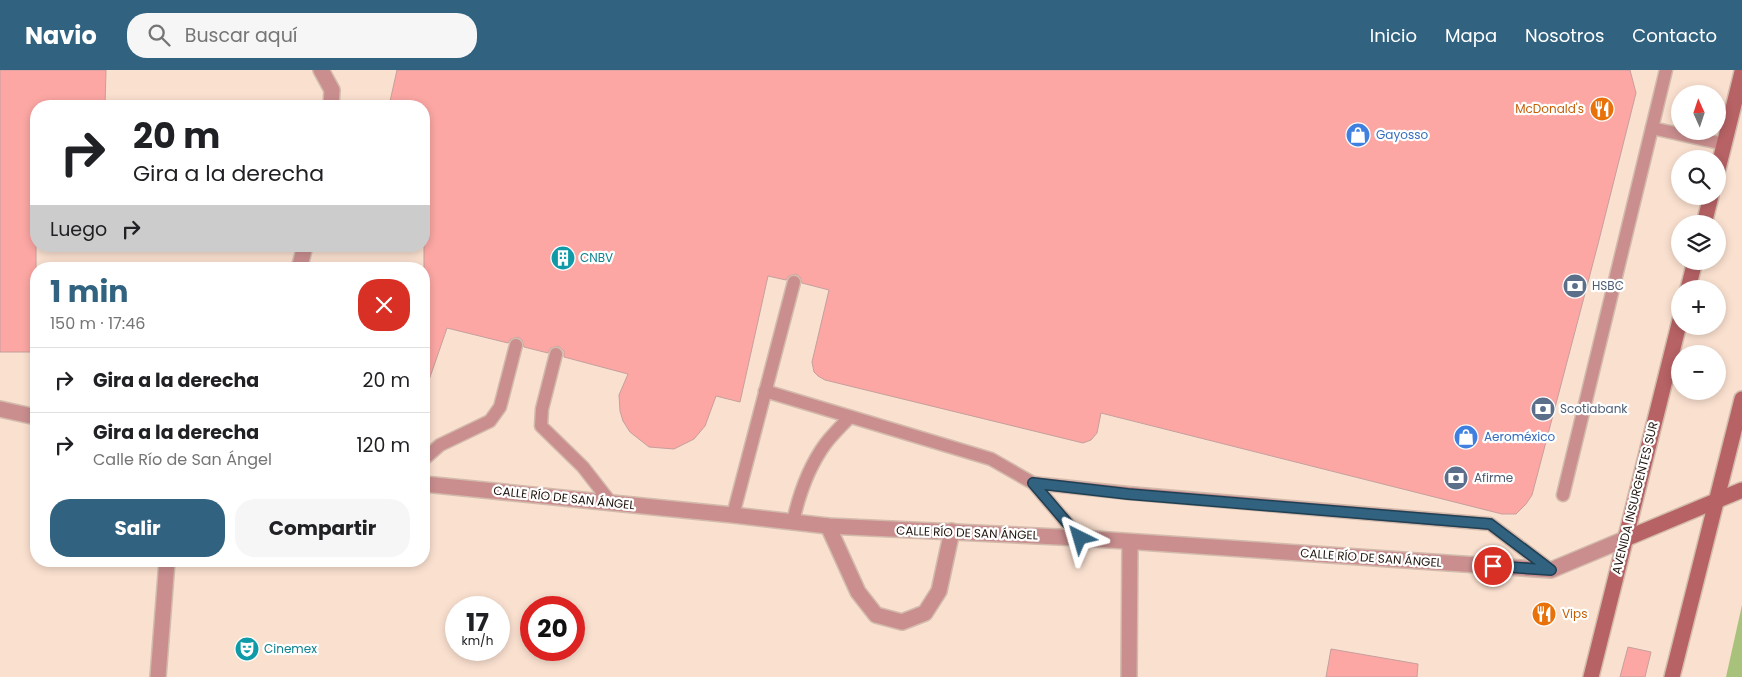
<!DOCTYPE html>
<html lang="es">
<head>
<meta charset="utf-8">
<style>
	body { margin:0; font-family:Poppins,sans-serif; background:#f6f6f6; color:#202124; height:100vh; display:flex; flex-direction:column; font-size:19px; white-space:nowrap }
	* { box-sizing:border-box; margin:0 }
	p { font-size:16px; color:#757577 }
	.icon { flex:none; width:28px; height:28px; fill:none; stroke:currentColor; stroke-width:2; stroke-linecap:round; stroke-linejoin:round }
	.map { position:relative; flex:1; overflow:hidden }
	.details { position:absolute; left:30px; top:192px; width:400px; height:305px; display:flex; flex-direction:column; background:#fff; border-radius:20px; box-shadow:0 2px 8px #0003 }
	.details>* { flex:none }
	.hud { position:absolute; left:30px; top:30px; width:400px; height:152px; border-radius:20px; box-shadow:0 2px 8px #0003; background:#fff; color:#202124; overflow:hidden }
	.needle { width:32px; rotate:357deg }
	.fabs { position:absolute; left:1671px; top:15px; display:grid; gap:10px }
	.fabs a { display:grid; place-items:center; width:55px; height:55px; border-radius:50%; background:#fff; box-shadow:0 2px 8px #0003; font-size:25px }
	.speed { position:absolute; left:445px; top:526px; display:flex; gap:10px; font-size:25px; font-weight:700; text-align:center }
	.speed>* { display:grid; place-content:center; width:65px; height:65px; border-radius:50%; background:#fff; box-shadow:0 2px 8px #0003; line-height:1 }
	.speed small { font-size:12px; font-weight:400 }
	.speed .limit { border:8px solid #d22; background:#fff; color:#111 }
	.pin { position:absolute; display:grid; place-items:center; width:42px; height:42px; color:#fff; margin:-21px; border:2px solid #fff; border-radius:50%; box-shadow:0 1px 5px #0007 }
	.me { position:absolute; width:55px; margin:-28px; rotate:320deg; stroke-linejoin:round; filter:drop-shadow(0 0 4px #0008) }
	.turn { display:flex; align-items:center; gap:18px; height:105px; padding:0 20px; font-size:22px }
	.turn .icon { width:65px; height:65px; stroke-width:2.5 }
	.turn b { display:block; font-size:35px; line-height:42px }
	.then { display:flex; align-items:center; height:48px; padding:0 20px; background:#0003; gap:10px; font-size:19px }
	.round { display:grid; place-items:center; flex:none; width:52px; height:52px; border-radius:20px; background:#f6f6f6 }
	.head { display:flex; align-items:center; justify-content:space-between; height:85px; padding:0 20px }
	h1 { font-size:30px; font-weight:700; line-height:38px; color:#316280 }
	.button { display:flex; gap:10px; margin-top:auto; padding:10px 20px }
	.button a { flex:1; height:58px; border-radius:20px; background:#316280; color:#fff; font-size:20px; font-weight:700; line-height:58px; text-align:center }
	.button a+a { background:#f6f6f6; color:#202124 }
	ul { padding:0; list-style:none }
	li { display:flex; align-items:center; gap:15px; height:65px; padding:0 20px; border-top:1px solid #e0e0e0 }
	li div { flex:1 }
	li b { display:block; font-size:19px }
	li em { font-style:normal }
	header { display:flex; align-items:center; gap:30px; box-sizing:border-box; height:70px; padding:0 25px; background:#316280; color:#fff }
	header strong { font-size:24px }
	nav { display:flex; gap:28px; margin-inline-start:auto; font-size:18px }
	.search { width:350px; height:45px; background:#f6f6f6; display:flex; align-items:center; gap:12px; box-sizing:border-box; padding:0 18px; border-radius:20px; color:#757577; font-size:19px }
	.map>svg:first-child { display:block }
	.green { fill:#a8c27c }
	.building { fill:#fca7a4; stroke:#c69f9d }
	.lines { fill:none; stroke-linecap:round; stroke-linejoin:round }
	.lane-casing { stroke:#d3bbac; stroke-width:15 }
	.street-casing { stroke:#d3bbac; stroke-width:18 }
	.secondary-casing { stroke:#d3bbac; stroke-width:18 }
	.lane { stroke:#ca8e8f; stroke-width:12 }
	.street { stroke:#ca8e8f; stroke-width:15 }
	.secondary { stroke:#b76265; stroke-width:15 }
	.route-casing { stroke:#204053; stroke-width:12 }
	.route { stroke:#316280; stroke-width:9 }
	.labels { text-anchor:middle; stroke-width:4.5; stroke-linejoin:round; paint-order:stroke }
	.food-label { font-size:12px; fill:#c56008; stroke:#fff; text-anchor:end }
	.shop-label { font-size:12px; fill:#366cbe; stroke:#fff; text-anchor:start }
	.culture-label { font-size:12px; fill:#0d838f; stroke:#fff; text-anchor:start }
	.service-label { font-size:12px; fill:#4e5e75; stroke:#fff; text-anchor:start }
	.street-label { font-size:12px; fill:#20150d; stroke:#fff }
</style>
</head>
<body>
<header>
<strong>Navio</strong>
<div class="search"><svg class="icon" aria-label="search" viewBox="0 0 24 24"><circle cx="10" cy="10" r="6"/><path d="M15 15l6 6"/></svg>Buscar aquí</div>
<nav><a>Inicio</a><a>Mapa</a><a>Nosotros</a><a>Contacto</a></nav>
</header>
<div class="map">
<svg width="1742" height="607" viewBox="0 0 1742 607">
	<rect width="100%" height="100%" fill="#fae0cf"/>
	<polygon class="green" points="1742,535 1742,607 1726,607"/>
	<g class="building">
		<polygon points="0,0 106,0 105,36 36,36 36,282 0,282"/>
		<polygon points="397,0 1630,0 1636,23 1598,174 1532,425 1526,434 1516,444 1502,444 1101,343 1097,363 1091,370 1083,373 825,310 818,306 814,302 812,292 829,220 802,213 800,207 796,204 789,206 786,210 768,206 740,332 716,326 705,356 694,369 674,379 649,377 630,362 623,351 620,341 619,325 628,304 564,287 564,281 558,276 551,278 548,283 524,277 522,270 518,267 511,269 508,273 447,258 428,313 424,312 424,36 389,36"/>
		<polygon points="1628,577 1651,582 1645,607 1620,607"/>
		<polygon points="1331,579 1418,594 1417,607 1326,607"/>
	</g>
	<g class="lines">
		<defs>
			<g id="lane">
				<polyline points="1652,58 1724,74"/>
				<polyline points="556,284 542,339 541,356 583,397 611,433"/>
				<polyline points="765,321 991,389 1033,413 1080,468"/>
				<polyline points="424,389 440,375 490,351 500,337 516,275"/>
				<polyline points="1033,413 1128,423 1490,454 1551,500"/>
				<polyline points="1563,425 1666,0"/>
				<polyline points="733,445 794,212"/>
				<path d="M793 452C799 424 809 396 826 373 833 364 842 355 850 347"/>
			</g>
			<g id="street">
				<polyline points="321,0 332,20 331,36"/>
				<polyline points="299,199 305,176"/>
				<polyline points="0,339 36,347"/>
				<polyline points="424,414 733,445 828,456 1080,468 1551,500 1625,469"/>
				<polyline points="828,456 858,522 876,545 902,552 925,543 939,521 952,461"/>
				<polyline points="158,607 167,491"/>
				<polyline points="1129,607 1130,472"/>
			</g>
			<g id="secondary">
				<polyline points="1718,99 1742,2"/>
				<polyline points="1704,154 1711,126"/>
				<polyline points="1688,219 1695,191"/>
				<polyline points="1625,469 1742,420"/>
				<polyline points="1591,607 1680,250"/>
				<polyline points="1672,607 1742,329"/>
			</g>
		</defs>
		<use href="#lane" class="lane-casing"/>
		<use href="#street" class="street-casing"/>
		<use href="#secondary" class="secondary-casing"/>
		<use href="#lane" class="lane"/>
		<use href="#street" class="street"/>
		<use href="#secondary" class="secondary"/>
	</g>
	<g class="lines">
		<defs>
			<polyline id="route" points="1080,468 1033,413 1128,424 1490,454 1551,500 1493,496"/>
		</defs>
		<use href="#route" class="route-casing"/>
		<use href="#route" class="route"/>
	</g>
	<defs>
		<symbol id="restaurant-disc" viewBox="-11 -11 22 22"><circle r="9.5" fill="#e8710a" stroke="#fff"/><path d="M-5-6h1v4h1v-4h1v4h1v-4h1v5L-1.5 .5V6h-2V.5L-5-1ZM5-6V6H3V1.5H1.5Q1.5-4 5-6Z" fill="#fff"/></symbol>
		<symbol id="shop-disc" viewBox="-11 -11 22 22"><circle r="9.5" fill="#3f7fe0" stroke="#fff"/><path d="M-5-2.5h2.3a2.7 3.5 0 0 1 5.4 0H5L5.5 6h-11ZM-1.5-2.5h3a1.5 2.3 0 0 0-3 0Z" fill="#fff"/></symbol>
		<symbol id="building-disc" viewBox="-11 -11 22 22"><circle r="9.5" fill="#0f9aa8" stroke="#fff"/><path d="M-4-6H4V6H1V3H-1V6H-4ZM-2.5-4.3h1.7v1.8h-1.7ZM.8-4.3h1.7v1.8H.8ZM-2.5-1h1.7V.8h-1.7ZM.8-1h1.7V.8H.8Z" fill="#fff"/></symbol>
		<symbol id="bank-disc" viewBox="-11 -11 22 22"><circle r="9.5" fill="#5c6f8a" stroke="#fff"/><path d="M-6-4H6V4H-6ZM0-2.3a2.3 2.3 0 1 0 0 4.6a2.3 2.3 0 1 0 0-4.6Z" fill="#fff"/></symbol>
		<symbol id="theatre-disc" viewBox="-11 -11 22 22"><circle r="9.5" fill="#0f9aa8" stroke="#fff"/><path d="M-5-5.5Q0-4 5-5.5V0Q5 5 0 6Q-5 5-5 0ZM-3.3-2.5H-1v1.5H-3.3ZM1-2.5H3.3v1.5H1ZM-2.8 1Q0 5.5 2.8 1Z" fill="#fff"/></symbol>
	</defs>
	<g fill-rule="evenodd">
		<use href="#restaurant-disc" x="1588" y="25" width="28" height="28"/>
		<use href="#shop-disc" x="1344" y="51" width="28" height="28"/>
		<use href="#building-disc" x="549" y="174" width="28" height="28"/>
		<use href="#bank-disc" x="1561" y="202" width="28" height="28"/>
		<use href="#bank-disc" x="1529" y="325" width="28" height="28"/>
		<use href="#shop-disc" x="1452" y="353" width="28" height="28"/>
		<use href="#bank-disc" x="1442" y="394" width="28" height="28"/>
		<use href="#restaurant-disc" x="1530" y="530" width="28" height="28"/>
		<use href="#theatre-disc" x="233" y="565" width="28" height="28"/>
	</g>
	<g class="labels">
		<g class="food-label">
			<text x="1584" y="43">McDonald's</text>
			<text x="1562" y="548" text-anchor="start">Vips</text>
		</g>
		<g class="shop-label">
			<text x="1376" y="69">Gayosso</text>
			<text x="1484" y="371">Aeroméxico</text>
		</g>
		<g class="culture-label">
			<text x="580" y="192">CNBV</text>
			<text x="264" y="583">Cinemex</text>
		</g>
		<g class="service-label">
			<text x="1592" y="220">HSBC</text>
			<text x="1560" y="343">Scotiabank</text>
			<text x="1474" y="412">Afirme</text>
		</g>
		<g class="street-label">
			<text transform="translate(564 428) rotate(6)" y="4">CALLE RÍO DE SAN ÁNGEL</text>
			<text transform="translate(1635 428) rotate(-76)" y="4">AVENIDA INSURGENTES SUR</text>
			<text transform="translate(967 463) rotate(2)" y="4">CALLE RÍO DE SAN ÁNGEL</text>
			<text transform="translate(1371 488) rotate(4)" y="4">CALLE RÍO DE SAN ÁNGEL</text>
		</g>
	</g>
</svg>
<div class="fabs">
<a><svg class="needle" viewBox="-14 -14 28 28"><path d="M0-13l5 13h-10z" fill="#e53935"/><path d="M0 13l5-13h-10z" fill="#757577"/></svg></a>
<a><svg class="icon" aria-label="search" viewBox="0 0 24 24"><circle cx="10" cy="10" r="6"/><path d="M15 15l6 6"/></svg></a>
<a><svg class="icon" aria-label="layers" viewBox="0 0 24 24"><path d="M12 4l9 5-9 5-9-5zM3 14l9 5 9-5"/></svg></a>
<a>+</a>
<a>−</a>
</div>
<div class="speed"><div>17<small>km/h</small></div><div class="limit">20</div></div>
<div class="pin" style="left:1493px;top:496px;background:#d93025"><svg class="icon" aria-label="arrive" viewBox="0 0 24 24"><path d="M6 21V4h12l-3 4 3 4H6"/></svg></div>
<svg class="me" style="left:1080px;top:468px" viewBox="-20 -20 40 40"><path d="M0-17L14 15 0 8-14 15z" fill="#316280" stroke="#fff" stroke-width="4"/></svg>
<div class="hud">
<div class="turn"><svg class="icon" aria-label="right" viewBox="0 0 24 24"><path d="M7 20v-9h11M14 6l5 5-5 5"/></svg><div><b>20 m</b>Gira a la derecha</div></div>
<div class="then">Luego<svg class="icon" aria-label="right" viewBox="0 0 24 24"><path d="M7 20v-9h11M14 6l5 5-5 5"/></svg></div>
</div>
<section class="details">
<div class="head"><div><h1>1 min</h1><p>150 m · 17:46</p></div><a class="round" style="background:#d93025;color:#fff"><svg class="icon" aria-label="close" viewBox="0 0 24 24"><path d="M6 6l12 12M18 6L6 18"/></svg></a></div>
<ul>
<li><svg class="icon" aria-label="right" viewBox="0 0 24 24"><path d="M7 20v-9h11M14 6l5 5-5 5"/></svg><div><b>Gira a la derecha</b></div><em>20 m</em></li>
<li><svg class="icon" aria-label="right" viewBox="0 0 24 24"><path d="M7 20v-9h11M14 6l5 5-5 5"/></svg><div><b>Gira a la derecha</b><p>Calle Río de San Ángel</p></div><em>120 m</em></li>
</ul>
<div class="button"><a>Salir</a><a>Compartir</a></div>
</section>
</div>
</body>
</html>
